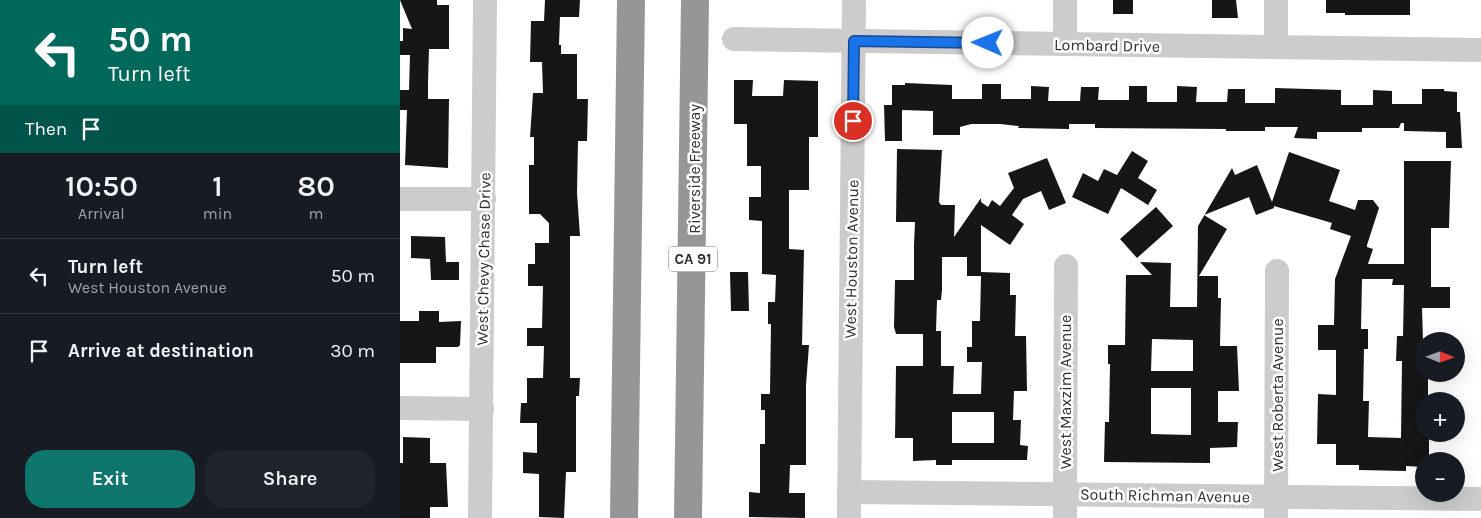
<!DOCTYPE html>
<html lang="en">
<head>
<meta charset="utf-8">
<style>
	body { margin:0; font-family:Karla,sans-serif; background:#20242c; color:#f1f3f6; height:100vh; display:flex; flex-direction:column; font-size:19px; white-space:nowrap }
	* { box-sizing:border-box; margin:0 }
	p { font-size:16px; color:#9ea1a6 }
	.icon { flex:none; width:28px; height:28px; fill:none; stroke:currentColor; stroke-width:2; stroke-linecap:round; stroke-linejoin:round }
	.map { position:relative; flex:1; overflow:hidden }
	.sheet { display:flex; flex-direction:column; background:#171b24; width:400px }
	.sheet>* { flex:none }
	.hud { background:#00695c; color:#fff; overflow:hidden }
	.needle { width:32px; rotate:91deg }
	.fabs { position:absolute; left:1015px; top:332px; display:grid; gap:10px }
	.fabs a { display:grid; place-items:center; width:50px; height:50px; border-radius:50%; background:#171b24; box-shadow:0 5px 20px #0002; font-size:25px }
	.pin { position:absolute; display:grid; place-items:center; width:42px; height:42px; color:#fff; margin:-21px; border:2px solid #fff; border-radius:50%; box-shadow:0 1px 5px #0007 }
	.me { position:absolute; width:55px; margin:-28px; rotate:271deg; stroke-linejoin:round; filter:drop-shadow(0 0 4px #0008) }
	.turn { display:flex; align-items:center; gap:18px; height:105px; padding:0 25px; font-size:22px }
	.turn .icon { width:65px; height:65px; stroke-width:2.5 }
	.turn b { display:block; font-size:35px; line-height:42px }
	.then { display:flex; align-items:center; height:48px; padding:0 25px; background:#0003; gap:10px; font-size:19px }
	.eta { display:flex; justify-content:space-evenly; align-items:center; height:85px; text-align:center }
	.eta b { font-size:30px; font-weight:600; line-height:35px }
	.action { display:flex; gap:10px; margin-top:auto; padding:10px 25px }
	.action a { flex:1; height:58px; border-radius:20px; background:#0f766e; color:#fff; font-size:20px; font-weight:600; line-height:58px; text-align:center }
	.action a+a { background:#20242c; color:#f1f3f6 }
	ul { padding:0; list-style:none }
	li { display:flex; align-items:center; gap:15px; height:75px; padding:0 25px; border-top:1px solid #363941 }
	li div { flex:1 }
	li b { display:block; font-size:19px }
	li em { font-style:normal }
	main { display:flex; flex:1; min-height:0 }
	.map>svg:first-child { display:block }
	.building { fill:#161616; fill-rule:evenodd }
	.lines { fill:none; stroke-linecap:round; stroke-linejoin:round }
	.minor { stroke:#ccc; stroke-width:24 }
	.highway { stroke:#969696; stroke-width:28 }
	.route-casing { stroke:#114b97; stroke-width:12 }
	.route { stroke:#1a73e8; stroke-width:9 }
	.labels { text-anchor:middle; stroke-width:5; stroke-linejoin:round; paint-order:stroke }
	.shield { fill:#fff; stroke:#6d6d6d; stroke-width:1 }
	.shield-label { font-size:15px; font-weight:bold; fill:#2f2f2f }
	.street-label { font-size:16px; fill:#2f2f2f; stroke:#fff }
</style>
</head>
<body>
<main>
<section class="sheet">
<div class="hud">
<div class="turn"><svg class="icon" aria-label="left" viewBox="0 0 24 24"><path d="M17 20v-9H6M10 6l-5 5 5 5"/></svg><div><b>50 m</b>Turn left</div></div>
<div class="then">Then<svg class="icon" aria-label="arrive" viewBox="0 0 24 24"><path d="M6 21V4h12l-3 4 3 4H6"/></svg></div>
</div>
<div class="eta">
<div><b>10:50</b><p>Arrival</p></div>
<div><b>1</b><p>min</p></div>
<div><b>80</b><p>m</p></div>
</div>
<ul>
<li><svg class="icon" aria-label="left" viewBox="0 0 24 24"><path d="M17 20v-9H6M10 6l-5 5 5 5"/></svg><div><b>Turn left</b><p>West Houston Avenue</p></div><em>50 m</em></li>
<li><svg class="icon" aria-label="arrive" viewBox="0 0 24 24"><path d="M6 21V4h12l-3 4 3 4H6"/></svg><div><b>Arrive at destination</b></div><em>30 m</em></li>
</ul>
<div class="action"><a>Exit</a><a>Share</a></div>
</section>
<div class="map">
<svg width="1081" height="518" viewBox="0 0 1081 518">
	<rect width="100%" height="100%" fill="#fff"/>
	<g class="building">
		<polygon points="0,0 37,0 37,5 49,5 49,49 29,49 28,82 28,99 49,99 48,168 5,165 7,110 0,110 0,90 9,90 10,55 0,55 0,41 3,41 3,28 12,29"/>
		<polygon points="145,0 180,0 179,17 160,17 159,45 161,45 161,54 177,54 177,99 188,99 187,141 178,141 177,193 180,236 170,236 170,378 180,378 179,396 176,396 176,472 166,472 164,518 139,517 139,474 123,473 123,452 137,453 137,423 120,423 121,403 127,403 127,378 143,378 144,346 127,346 127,328 142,328 143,286 128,286 128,264 135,264 135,243 149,243 149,223 140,214 129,214 129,165 134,165 134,137 130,137 133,93 143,93 142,62 130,62 131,21 144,21"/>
		<rect x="713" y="0" width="20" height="14"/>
		<polygon points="812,0 836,0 838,18 812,18"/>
		<polygon points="926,0 1010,0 1010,15 945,15 945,13 926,13"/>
		<polygon points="334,80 353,80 352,96 383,96 384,80 418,81 418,137 409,137 409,190 389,190 389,249 404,250 402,345 409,345 406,385 406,465 390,465 389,493 405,493 405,518 349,517 349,492 360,493 360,444 365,444 365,410 361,410 361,394 370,394 371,324 368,324 368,302 375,302 376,275 362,274 362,221 349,220 349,197 361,197 361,166 347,166 347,124 334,124"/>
		<polygon points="505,83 552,85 552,99 582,99 582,84 601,84 601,99 631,99 631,86 649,87 648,101 680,101 681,87 699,87 698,100 729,100 729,86 747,86 747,102 777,102 777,86 797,87 796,102 827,102 828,89 845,89 845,103 875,103 875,88 941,90 941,105 973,105 973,90 992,91 992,104 1022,104 1022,89 1044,89 1044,91 1057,92 1057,112 1060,112 1062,148 1046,148 1046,132 1004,131 1004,123 1001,123 999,128 962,128 962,132 917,132 917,139 894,138 898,127 865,127 865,131 826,131 826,129 695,128 695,124 669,124 669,129 618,128 619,126 600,124 571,124 560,127 560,135 533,135 533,111 502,110 502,141 485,141 484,105 492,105 492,85 505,85"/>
		<path d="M497 149 542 150 539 202 541 205H555L554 237 581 198V202L588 207 592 200 600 206 614 188 608 173 647 158 666 203 649 210 641 191 623 199 612 215 624 224 610 245 581 225V276V272L610 273V295H616L615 336H626L627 391H614L613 420H621L620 445 628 446 627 460H552V465H536V460L513 461V438H495L496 366H523V334H496L494 327 495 280H514V245L515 222H496ZM542 257H567V276H581L580 321H572V347H567V362H582L581 394H553L554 366H541V331H536L537 300H541L542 290ZM552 412H594V443H552Z"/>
		<polygon points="732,151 748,161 738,178 757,190 748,205 721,188 708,214 672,197 683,173 698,181 704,169 717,175"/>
		<path d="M889 152 940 170 929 201 955 210 958 200H973L979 208 967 245V247L973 249 968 264H1004V161H1051L1049 228H1031V287H1050V308H1022L1024 374H1028V401H1024V434H1029V461H1024V467L1006 466V471L959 470V465H936V444H917L918 394 936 395V350H918V325H934L935 279 951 236 930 229 932 223 874 206V208L856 215 849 197 804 215 827 229 799 276H818V298H821L820 346H837L839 391H818V422H838L837 447 810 448V463L704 462 705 422H709L710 364H708V345H725L726 275H752L740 262 771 263 770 307H797L798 226 832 168 835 175 857 165 872 202ZM962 279H993L992 285H1004L1003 336H997L996 361H1002L1001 438 968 437 969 401H963L964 349H968V329H961ZM752 339 793 340V371H751ZM751 388H791V435L751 434Z"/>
		<polygon points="756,207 773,226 737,258 720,239"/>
		<polygon points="11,236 45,237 46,262 59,262 59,280 31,280 30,259 11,258"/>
		<polygon points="330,272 348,272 349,311 331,311"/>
		<polygon points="19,311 39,311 39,322 61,321 60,345 58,347 36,347 36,363 0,363 0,321 19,321"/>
		<polygon points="3,437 30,438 30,463 46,463 48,507 30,507 30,518 0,518 0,463 3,463"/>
	</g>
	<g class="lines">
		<g class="minor">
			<polyline points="334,39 1081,50"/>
			<polyline points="665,44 665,0"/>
			<polyline points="876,47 876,0"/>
			<polyline points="0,199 84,199"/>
			<polyline points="0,408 82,409"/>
			<polyline points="449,492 1081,499"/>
			<polyline points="80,518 85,0"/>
			<polyline points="449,518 454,0"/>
			<polyline points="665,518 666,266"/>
			<polyline points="876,518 877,271"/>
		</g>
		<g class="highway">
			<polyline points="224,518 231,0"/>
			<polyline points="288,518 295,0"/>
		</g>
	</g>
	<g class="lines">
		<defs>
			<polyline id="route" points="453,121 454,41 588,43"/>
		</defs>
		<use href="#route" class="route-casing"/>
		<use href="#route" class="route"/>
	</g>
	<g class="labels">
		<rect class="shield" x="269" y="246.5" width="48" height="25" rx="4"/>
		<g class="shield-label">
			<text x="293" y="264">CA 91</text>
		</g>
		<g class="street-label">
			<text transform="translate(707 45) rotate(1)" y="6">Lombard Drive</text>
			<text transform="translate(294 169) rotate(-90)" y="6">Riverside Freeway</text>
			<text transform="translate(83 259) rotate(-89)" y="6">West Chevy Chase Drive</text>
			<text transform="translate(451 259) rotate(-89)" y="6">West Houston Avenue</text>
			<text transform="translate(665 392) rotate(-90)" y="6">West Maxzim Avenue</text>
			<text transform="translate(877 395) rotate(-90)" y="6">West Roberta Avenue</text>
			<text transform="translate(765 495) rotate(1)" y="6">South Richman Avenue</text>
		</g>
	</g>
</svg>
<div class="fabs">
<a><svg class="needle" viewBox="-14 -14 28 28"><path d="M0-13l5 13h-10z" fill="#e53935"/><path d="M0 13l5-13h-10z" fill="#9ea1a6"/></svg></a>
<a>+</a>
<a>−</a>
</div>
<div class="pin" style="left:453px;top:121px;background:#d93025"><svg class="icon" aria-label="arrive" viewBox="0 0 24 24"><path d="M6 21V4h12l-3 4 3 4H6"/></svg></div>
<svg class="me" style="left:588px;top:43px" viewBox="-20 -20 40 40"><circle r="19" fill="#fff"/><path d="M0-13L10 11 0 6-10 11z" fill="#1a73e8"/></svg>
</div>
</main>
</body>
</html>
